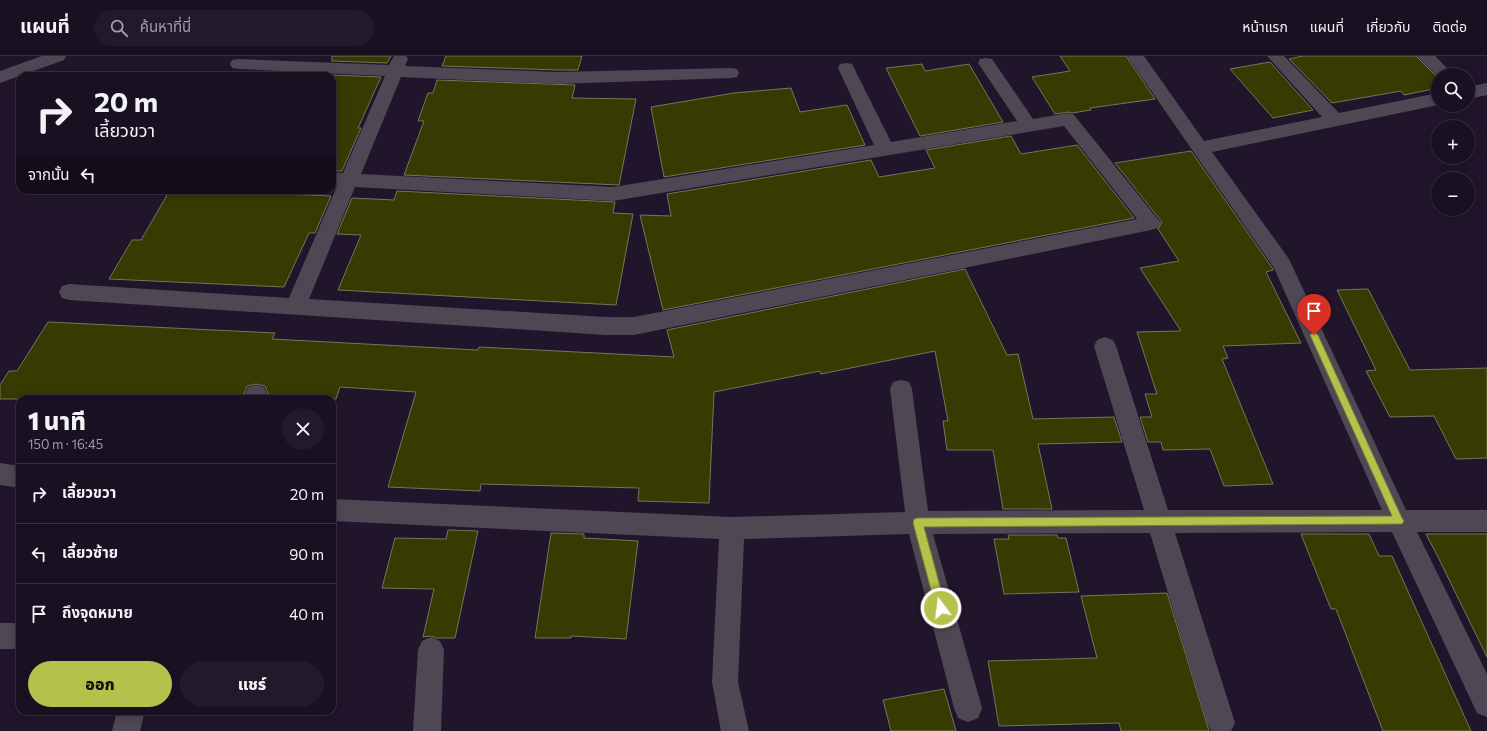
<!DOCTYPE html>
<html lang="th">
<head>
<meta charset="utf-8">
<style>
	body { margin:0; font-family:Commissioner,"Noto Sans Thai",sans-serif; background:#22192a; color:#f1f3f6; height:100vh; display:flex; flex-direction:column; font-size:15px; white-space:nowrap }
	* { box-sizing:border-box; margin:0 }
	p { font-size:13px; color:#9f9da5 }
	.icon { flex:none; width:22px; height:22px; fill:none; stroke:currentColor; stroke-width:2; stroke-linecap:round; stroke-linejoin:round }
	.map { position:relative; flex:1; overflow:hidden }
	.side { position:absolute; left:16px; top:339px; width:320px; height:320px; display:flex; flex-direction:column; background:#191021; border-radius:12px; box-shadow:0 2px 10px #0003,0 0 0 1px #37303f }
	.side>* { flex:none }
	.guide { position:absolute; left:16px; top:16px; width:320px; height:122px; border-radius:12px; box-shadow:0 2px 10px #0003,0 0 0 1px #37303f; background:#191021; color:#f1f3f6; overflow:hidden }
	.buttons { position:absolute; left:1431px; top:12px; display:grid; gap:8px }
	.buttons a { display:grid; place-items:center; width:44px; height:44px; border-radius:50%; background:#191021; box-shadow:0 2px 10px #0003,0 0 0 1px #37303f; font-size:20px }
	.pin { position:absolute; display:grid; place-items:center; width:34px; height:34px; color:#fff; margin:-41px -17px; border-radius:50% 50% 50% 0; rotate:-45deg; box-shadow:0 0 4px #0007 }
	.pin .icon { rotate:45deg }
	.me { position:absolute; width:44px; margin:-22px; rotate:345deg; stroke-linejoin:round; filter:drop-shadow(0 0 3px #0008) }
	.turn { display:flex; align-items:center; gap:14px; height:84px; padding:0 12px; font-size:18px }
	.turn .icon { width:52px; height:52px; stroke-width:2.5 }
	.turn b { display:block; font-size:28px; line-height:34px }
	.then { display:flex; align-items:center; height:38px; padding:0 12px; background:#0003; gap:8px; font-size:15px }
	.round { display:grid; place-items:center; flex:none; width:42px; height:42px; border-radius:21px; background:#22192a }
	.overview { display:flex; align-items:center; justify-content:space-between; height:68px; padding:0 12px }
	h1 { font-size:24px; font-weight:800; line-height:30px }
	.action { display:flex; gap:8px; margin-top:auto; padding:8px 12px }
	.action a { flex:1; height:46px; border-radius:24px; background:#b3c24b; color:#111; font-size:16px; font-weight:800; line-height:46px; text-align:center }
	.action a+a { background:#22192a; color:#f1f3f6 }
	ul { padding:0; list-style:none }
	li { display:flex; align-items:center; gap:12px; height:60px; padding:0 12px; border-top:1px solid #37303f }
	li div { flex:1 }
	li b { display:block; font-size:15px }
	li em { font-style:normal }
	header { display:flex; align-items:center; gap:24px; box-sizing:border-box; height:56px; padding:0 20px; background:#191021; border-bottom:1px solid #37303f }
	header strong { font-size:19px }
	nav { display:flex; gap:22px; margin-inline-start:auto; font-size:14px }
	.search { width:280px; height:36px; background:#22192a; display:flex; align-items:center; gap:10px; box-sizing:border-box; padding:0 14px; border-radius:22px; color:#9f9da5; font-size:15px }
	.map>svg:first-child { display:block }
	.building { fill:#353b01; stroke:#727759 }
	.lines { fill:none; stroke-linecap:round; stroke-linejoin:round }
	.street { fill:#4e4854; fill-rule:evenodd }
	.route { fill:#b3c24b; stroke:#747e31 }
</style>
</head>
<body>
<header>
<strong>แผนที่</strong>
<div class="search"><svg class="icon" aria-label="search" viewBox="0 0 24 24"><circle cx="10" cy="10" r="6"/><path d="M15 15l6 6"/></svg>ค้นหาที่นี่</div>
<nav><a>หน้าแรก</a><a>แผนที่</a><a>เกี่ยวกับ</a><a>ติดต่อ</a></nav>
</header>
<div class="map">
<svg width="1487" height="675" viewBox="0 0 1487 675">
	<rect width="100%" height="100%" fill="#21152c"/>
	<g class="building">
		<polygon points="332,0 391,0 387,7 332,5"/>
		<polygon points="446,0 582,0 578,14 557,14 442,10"/>
		<polygon points="1060,0 1126,0 1155,43 1090,52 1091,54 1072,57 1068,56 1055,58 1032,21 1070,15"/>
		<polygon points="1303,0 1416,0 1438,22 1438,32 1404,39 1401,35 1332,47 1289,3"/>
		<polygon points="1270,6 1313,54 1273,62 1230,13"/>
		<polygon points="922,8 925,15 969,8 1003,66 920,80 886,12"/>
		<polygon points="332,19 381,21 358,72 361,72 342,115 332,115"/>
		<polygon points="437,24 575,29 572,42 636,43 619,129 404,119 424,65 418,65 428,37 433,37"/>
		<polygon points="791,32 800,56 847,49 865,89 664,121 651,51 734,37"/>
		<polygon points="1011,80 1021,98 1077,89 1134,162 663,254 640,159 671,160 667,138 871,104 879,121 935,112 926,94"/>
		<polygon points="1191,95 1273,213 1273,214 1266,216 1301,287 1223,290 1228,302 1222,303 1273,428 1224,430 1210,393 1163,394 1161,386 1148,386 1140,361 1152,361 1145,338 1157,338 1137,276 1181,275 1140,212 1179,205 1158,173 1162,166 1115,107"/>
		<polygon points="170,134 186,134 331,140 315,177 309,177 284,231 109,223 132,184 141,184"/>
		<polygon points="397,135 615,146 613,157 633,158 616,249 338,234 361,179 337,178 352,142 394,144"/>
		<polygon points="965,213 1007,299 1018,298 1033,363 1114,361 1122,386 1038,388 1052,453 1003,453 993,394 947,394 943,365 948,365 935,295 821,318 820,315 714,336 709,447 638,445 639,432 481,428 480,435 388,431 416,336 340,331 336,343 267,343 268,337 265,330 256,328 247,330 242,343 0,343 0,329 9,315 17,315 48,266 275,277 272,283 478,294 479,291 674,301 667,274"/>
		<polygon points="1368,233 1410,314 1487,312 1487,402 1456,403 1434,360 1390,361 1366,315 1376,314 1337,234"/>
		<polygon points="448,474 478,475 455,582 436,582 432,580 423,581 434,533 382,532 395,482 446,483"/>
		<polygon points="551,477 584,478 584,482 638,485 626,583 571,580 571,582 535,582"/>
		<polygon points="1301,478 1369,478 1379,500 1392,500 1471,675 1383,675 1336,553 1331,553"/>
		<polygon points="1426,478 1487,478 1487,601 1437,499"/>
		<polygon points="1008,479 1057,479 1058,482 1066,482 1079,536 1004,538 994,483 1009,483"/>
		<polygon points="1167,537 1209,675 1121,675 1119,667 999,670 988,605 1097,602 1081,540"/>
		<polygon points="944,633 956,675 891,675 883,644"/>
	</g>
	<g class="lines">
		<g class="street">
			<polygon points="42,0 66,0 64,4 0,27 0,15"/>
			<path d="M394 0H406L408 3 405 10 557 16 731 12 737 13 739 17 737 21 731 22 557 28 401 21 361 118 613 131 874 89 838 12 840 8 846 7 852 8 891 86 1017 65 978 7 980 3 986 2 992 3 1033 63 1068 57 1074 59 1161 167 1158 172 1151 174 634 279H606L69 244 62 242 59 236 62 230 69 228 289 242 337 130H332V116L343 117 385 20 238 13 232 12 230 8 232 4 238 3 389 9ZM1064 70 1137 163 634 261H606L309 243 355 131 613 145Z"/>
			<polygon points="1127,0 1144,0 1204,85 1322,61 1267,0 1284,0 1339,57 1438,37 1438,49 1212,96 1289,203 1406,454 1487,454 1487,476 1417,476 1487,618 1487,661 1477,657 1392,476 1175,477 1235,667 1231,675 1211,675 1207,667 1150,477 933,478 982,652 978,662 968,666 958,662 954,652 909,478 744,483 738,626 749,675 721,675 712,626 719,483 332,465 332,443 732,461 905,456 890,333 893,326 901,324 909,326 912,333 928,455 1144,454 1094,290 1097,284 1105,281 1113,284 1116,290 1168,454 1382,454 1274,212"/>
			<polygon points="1417,0 1435,0 1454,19 1438,19 1438,21"/>
			<polygon points="1487,27 1487,39 1468,43 1468,31"/>
			<polygon points="256,329 264,331 267,338 265,343 243,343 248,331"/>
			<polygon points="0,407 20,410 20,432 0,429"/>
			<rect x="0" y="567" width="20" height="26"/>
			<polygon points="431,581 440,585 444,594 441,675 413,675 418,594 422,585"/>
			<polygon points="117,655 145,655 140,675 112,675"/>
		</g>
	</g>
	<polygon class="route" points="1314,276 1318,279 1402,462 1404,465 1402,468 924,471 946,552 945,556 941,558 937,556 913,467 914,463 918,462 1392,460 1310,279"/>
</svg>
<div class="buttons">
<a><svg class="icon" aria-label="search" viewBox="0 0 24 24"><circle cx="10" cy="10" r="6"/><path d="M15 15l6 6"/></svg></a>
<a>+</a>
<a>−</a>
</div>
<div class="pin" style="left:1314px;top:279px;background:#d93025"><svg class="icon" aria-label="arrive" viewBox="0 0 24 24"><path d="M6 21V4h12l-3 4 3 4H6"/></svg></div>
<svg class="me" style="left:941px;top:552px" viewBox="-20 -20 40 40"><circle r="17" fill="#b3c24b" stroke="#fff" stroke-width="3"/><path d="M0-11L8 9 0 5-8 9z" fill="#fff"/></svg>
<div class="guide">
<div class="turn"><svg class="icon" aria-label="right" viewBox="0 0 24 24"><path d="M7 20v-9h11M14 6l5 5-5 5"/></svg><div><b>20 m</b>เลี้ยวขวา</div></div>
<div class="then">จากนั้น<svg class="icon" aria-label="left" viewBox="0 0 24 24"><path d="M17 20v-9H6M10 6l-5 5 5 5"/></svg></div>
</div>
<section class="side">
<div class="overview"><div><h1>1 นาที</h1><p>150 m · 16:45</p></div><a class="round"><svg class="icon" aria-label="close" viewBox="0 0 24 24"><path d="M6 6l12 12M18 6L6 18"/></svg></a></div>
<ul>
<li><svg class="icon" aria-label="right" viewBox="0 0 24 24"><path d="M7 20v-9h11M14 6l5 5-5 5"/></svg><div><b>เลี้ยวขวา</b></div><em>20 m</em></li>
<li><svg class="icon" aria-label="left" viewBox="0 0 24 24"><path d="M17 20v-9H6M10 6l-5 5 5 5"/></svg><div><b>เลี้ยวซ้าย</b></div><em>90 m</em></li>
<li><svg class="icon" aria-label="arrive" viewBox="0 0 24 24"><path d="M6 21V4h12l-3 4 3 4H6"/></svg><div><b>ถึงจุดหมาย</b></div><em>40 m</em></li>
</ul>
<div class="action"><a>ออก</a><a>แชร์</a></div>
</section>
</div>
</body>
</html>
